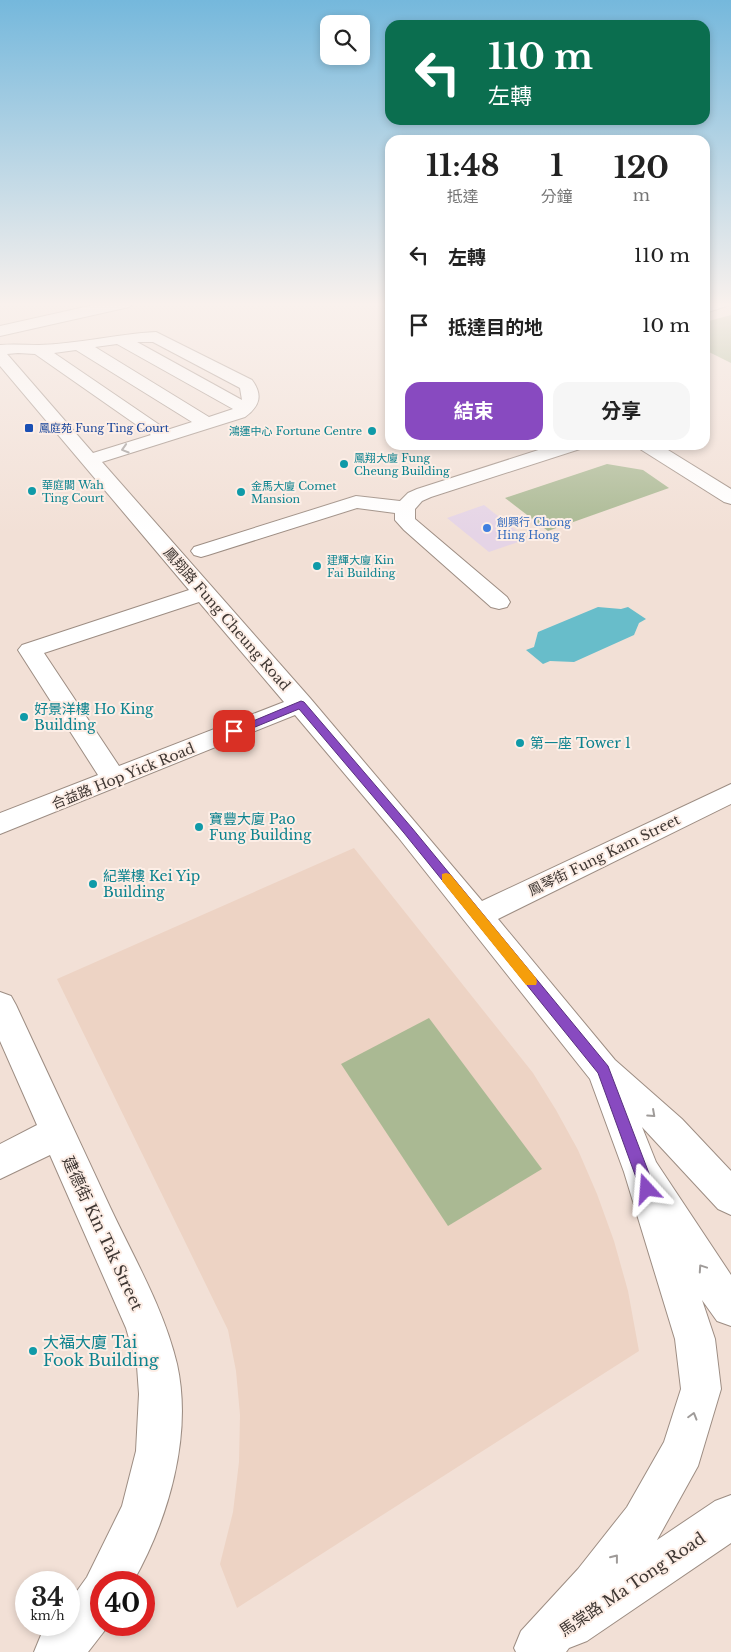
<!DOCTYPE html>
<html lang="zh-TW">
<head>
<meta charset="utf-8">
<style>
	body { margin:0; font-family:"Libre Baskerville","Noto Sans TC",serif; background:#f6f6f6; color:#222; height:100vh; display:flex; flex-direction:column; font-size:19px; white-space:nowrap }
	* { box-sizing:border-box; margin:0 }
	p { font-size:16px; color:#767676 }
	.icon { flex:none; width:28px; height:28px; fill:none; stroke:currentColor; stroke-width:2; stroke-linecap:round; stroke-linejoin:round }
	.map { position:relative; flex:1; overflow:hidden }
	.details { position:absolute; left:385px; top:135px; width:325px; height:315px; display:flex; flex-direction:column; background:#fff; border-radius:15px; box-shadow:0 2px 8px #0003 }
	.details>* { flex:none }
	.banner { position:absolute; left:385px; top:20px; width:325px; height:105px; border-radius:15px; box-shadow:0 2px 8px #0003; background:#0b6e4f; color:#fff; overflow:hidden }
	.controls { position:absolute; left:320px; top:15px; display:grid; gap:10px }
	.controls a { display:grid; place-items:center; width:50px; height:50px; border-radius:10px; background:#fff; box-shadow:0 2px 8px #0003; font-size:25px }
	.speed { position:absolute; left:15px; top:1571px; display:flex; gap:10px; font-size:25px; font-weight:700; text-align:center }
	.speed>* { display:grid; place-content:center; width:65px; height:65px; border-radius:50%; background:#fff; box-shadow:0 2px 8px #0003; line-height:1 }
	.speed small { font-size:12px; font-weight:400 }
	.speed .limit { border:8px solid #d22; background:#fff; color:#111 }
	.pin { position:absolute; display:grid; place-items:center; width:42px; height:42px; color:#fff; margin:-21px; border-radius:10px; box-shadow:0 2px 8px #0006 }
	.me { position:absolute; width:55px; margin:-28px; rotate:341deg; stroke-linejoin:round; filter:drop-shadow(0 0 4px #0008) }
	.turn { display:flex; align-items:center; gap:18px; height:105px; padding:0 20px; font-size:22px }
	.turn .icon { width:65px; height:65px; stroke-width:2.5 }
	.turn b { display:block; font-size:35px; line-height:42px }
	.eta { display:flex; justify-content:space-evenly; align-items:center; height:85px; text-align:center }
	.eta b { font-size:30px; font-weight:700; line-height:35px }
	.action { display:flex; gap:10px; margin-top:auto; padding:10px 20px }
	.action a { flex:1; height:58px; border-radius:15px; background:#884ac0; color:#fff; font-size:20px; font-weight:700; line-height:58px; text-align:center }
	.action a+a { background:#f6f6f6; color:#222 }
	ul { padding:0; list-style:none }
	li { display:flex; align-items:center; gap:15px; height:70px; padding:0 20px }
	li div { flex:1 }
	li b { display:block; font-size:19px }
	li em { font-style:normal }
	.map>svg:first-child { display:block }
	.commercial { fill:#e5d4e6 }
	.built { fill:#edd3c4 }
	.green { fill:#aab993 }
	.water { fill:#68bdca }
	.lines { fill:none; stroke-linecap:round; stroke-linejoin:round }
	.minor-casing { stroke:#9d8d83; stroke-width:2 }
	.minor { fill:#fff; fill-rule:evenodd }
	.oneway { stroke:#9f9b99 }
	.route { fill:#884ac0; stroke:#58307d }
	.slow { fill:#f59e0b }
	.transit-dot { fill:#1a4fb4; stroke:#fdeee6; stroke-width:2 }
	.culture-dot { fill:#0f9aa8; stroke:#fdeee6; stroke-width:2 }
	.shop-dot { fill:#3f7fe0; stroke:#fdeee6; stroke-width:2 }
	.labels { text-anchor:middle; stroke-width:4; stroke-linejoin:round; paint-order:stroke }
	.far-transit-label { font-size:11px; fill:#164399; stroke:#fdeee6; text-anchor:start }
	.far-culture-label { font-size:11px; fill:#0d838f; stroke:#fdeee6; text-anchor:start }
	.far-shop-label { font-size:11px; fill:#366cbe; stroke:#fdeee6; text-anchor:start }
	.street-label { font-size:14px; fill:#3f3733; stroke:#fdeee6 }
	.culture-label { font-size:14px; fill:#0d838f; stroke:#fdeee6; text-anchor:start }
	.near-street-label { font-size:16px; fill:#3f3733; stroke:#fdeee6 }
	.near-culture-label { font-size:16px; fill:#0d838f; stroke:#fdeee6; text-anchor:start }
</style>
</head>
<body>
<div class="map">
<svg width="731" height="1652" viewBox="0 0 731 1652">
	<rect width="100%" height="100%" fill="#f2e0d6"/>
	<polygon class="commercial" points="484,505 527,539 489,552 447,518"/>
	<polygon class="built" points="354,848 533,1073 556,1110 578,1150 597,1194 614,1241 628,1291 639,1351 237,1608 220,1564 233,1512 239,1462 240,1415 236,1371 228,1330 57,979"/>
	<g class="green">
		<polygon points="731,315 731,363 705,350 705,322"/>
		<polygon points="607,464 643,470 669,488 548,531 505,498"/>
		<polygon points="429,1018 542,1169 448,1226 341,1064"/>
	</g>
	<polygon class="water" points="598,607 621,609 628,607 646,619 639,623 634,635 574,662 550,661 543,664 526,650 534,647 538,632"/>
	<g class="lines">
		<defs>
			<g id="minor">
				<polygon points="107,302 136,302 129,307 0,336 0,326"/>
				<polygon points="731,302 730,305 705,313 705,303"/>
				<path d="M156 332 252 380C263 395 260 406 245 417L102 462 310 698 482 901 731 784V804L498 919 615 1060 682 1119 731 1171V1215L718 1209 642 1127 656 1162 731 1275V1326L717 1321 702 1300 715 1339 721 1389 698 1466 657 1540 715 1501 731 1495V1543L587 1641 569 1648 566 1652H516L514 1648 521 1631 578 1569 627 1507 664 1442 681 1389 675 1339 624 1172 590 1079 398 837 295 715 0 834V813L98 775 18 650 22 645 189 590 0 366V345C14 344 26 345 39 345 77 344 117 334 156 332ZM137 342H153L240 388 242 400ZM117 344 233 409 209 417 95 347ZM76 350 192 422 167 430 54 353ZM18 353 35 354 151 435 93 453 7 354ZM199 602 284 702 119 766 44 653Z"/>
				<polygon points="554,445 582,445 580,449 431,497 422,501 415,509 415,519 507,597 510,602 507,607 499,609 491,607 404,530 395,520 395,513 357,508 208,555 201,557 194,555 191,551 194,547 356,496 400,501 408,493 417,489"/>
				<polygon points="638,445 660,445 731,489 731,504 724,502 640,449"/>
				<path d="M0 992 11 996 16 1005C47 1072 79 1140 110 1207 134 1258 164 1309 177 1364 193 1436 168 1520 133 1582H101V1625H109L88 1652H34L41 1635 50 1625H69V1602L87 1577 122 1506 136 1451 139 1394 137 1366 126 1328 50 1155 0 1179V1144L37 1125 0 1041Z"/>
			</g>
		</defs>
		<use href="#minor" class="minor-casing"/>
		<use href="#minor" class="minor"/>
	</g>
	<defs><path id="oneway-chevron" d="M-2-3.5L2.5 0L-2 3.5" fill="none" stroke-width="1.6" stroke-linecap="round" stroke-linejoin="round" transform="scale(1.25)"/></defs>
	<g class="oneway">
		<use href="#oneway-chevron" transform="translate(125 449) rotate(163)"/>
		<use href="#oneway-chevron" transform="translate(652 1114) rotate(42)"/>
		<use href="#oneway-chevron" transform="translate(702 1268) rotate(-124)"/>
		<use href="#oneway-chevron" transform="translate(693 1416) rotate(-74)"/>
		<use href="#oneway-chevron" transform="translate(615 1558) rotate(-52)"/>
	</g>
	<linearGradient id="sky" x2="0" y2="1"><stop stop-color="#75b8dc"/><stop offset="0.57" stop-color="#f9f1ed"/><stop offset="1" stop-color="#f9f1ed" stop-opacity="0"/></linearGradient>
	<rect width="731" height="534" fill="url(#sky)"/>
	<polygon class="route" points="301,701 304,702 412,828 608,1066 655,1189 653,1194 647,1196 642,1194 598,1073 404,833 299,709 238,734 234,735 229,731"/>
	<polygon class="slow" points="446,873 450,874 536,978 537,982 536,985 526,985 442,881 442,874"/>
	<rect class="transit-dot" x="24" y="423" width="10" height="10" rx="2.5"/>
	<g class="culture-dot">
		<circle cx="372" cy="431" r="5"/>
		<circle cx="344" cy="464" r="5"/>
		<circle cx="32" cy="491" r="5"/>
		<circle cx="241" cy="492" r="5"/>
		<circle cx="317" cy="566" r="5"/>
		<circle cx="24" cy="717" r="5"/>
		<circle cx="520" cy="743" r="5"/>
		<circle cx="199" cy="827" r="5"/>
		<circle cx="93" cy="884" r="5"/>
		<circle cx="33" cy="1351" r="5"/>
	</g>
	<circle class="shop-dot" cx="487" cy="528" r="5"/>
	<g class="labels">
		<g class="far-transit-label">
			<text x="39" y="432">鳳庭苑 Fung Ting Court</text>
		</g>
		<g class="far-culture-label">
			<text x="362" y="435" text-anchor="end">鴻運中心 Fortune Centre</text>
			<text x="354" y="462">鳳翔大廈 Fung<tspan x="354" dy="13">Cheung Building</tspan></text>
			<text x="42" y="489">華庭閣 Wah<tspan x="42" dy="13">Ting Court</tspan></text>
			<text x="251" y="490">金馬大廈 Comet<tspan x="251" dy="13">Mansion</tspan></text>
			<text x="327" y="564">建輝大廈 Kin<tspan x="327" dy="13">Fai Building</tspan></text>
		</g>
		<g class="far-shop-label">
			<text x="497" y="526">創興行 Chong<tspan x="497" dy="13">Hing Hong</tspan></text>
		</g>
		<g class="street-label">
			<text transform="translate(227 619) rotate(49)" y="5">鳳翔路 Fung Cheung Road</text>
			<text transform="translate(123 776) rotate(-22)" y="5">合益路 Hop Yick Road</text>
			<text transform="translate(604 855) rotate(-26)" y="5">鳳琴街 Fung Kam Street</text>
		</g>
		<g class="culture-label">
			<text x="34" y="714">好景洋樓 Ho King<tspan x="34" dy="16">Building</tspan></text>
			<text x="530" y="748">第一座 Tower 1</text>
			<text x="209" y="824">寶豐大廈 Pao<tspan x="209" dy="16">Fung Building</tspan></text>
			<text x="103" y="881">紀業樓 Kei Yip<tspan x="103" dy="16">Building</tspan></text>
		</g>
		<g class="near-street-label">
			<text transform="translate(103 1233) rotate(65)" y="6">建德街 Kin Tak Street</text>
			<text transform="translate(632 1584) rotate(-34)" y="6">馬棠路 Ma Tong Road</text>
		</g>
		<g class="near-culture-label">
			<text x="43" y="1348">大福大廈 Tai<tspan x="43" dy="18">Fook Building</tspan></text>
		</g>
	</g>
</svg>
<div class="controls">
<a><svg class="icon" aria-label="search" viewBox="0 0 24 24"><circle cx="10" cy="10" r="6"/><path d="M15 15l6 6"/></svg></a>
</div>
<div class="speed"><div>34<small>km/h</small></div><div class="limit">40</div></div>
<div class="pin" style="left:234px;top:731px;background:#d93025"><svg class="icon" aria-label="arrive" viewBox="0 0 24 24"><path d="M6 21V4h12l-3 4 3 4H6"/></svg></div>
<svg class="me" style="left:647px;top:1189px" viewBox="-20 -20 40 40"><path d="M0-17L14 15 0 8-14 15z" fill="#884ac0" stroke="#fff" stroke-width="4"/></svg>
<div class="banner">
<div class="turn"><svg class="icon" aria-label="left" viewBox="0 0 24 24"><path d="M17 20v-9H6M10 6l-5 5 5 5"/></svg><div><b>110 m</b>左轉</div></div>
</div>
<section class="details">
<div class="eta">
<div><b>11:48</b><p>抵達</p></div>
<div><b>1</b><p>分鐘</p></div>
<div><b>120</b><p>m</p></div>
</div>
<ul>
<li><svg class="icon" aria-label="left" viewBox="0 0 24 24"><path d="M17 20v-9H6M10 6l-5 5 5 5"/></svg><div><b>左轉</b></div><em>110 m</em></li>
<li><svg class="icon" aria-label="arrive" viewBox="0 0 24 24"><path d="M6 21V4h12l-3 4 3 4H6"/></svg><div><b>抵達目的地</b></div><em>10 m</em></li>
</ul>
<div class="action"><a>結束</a><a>分享</a></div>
</section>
</div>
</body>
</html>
